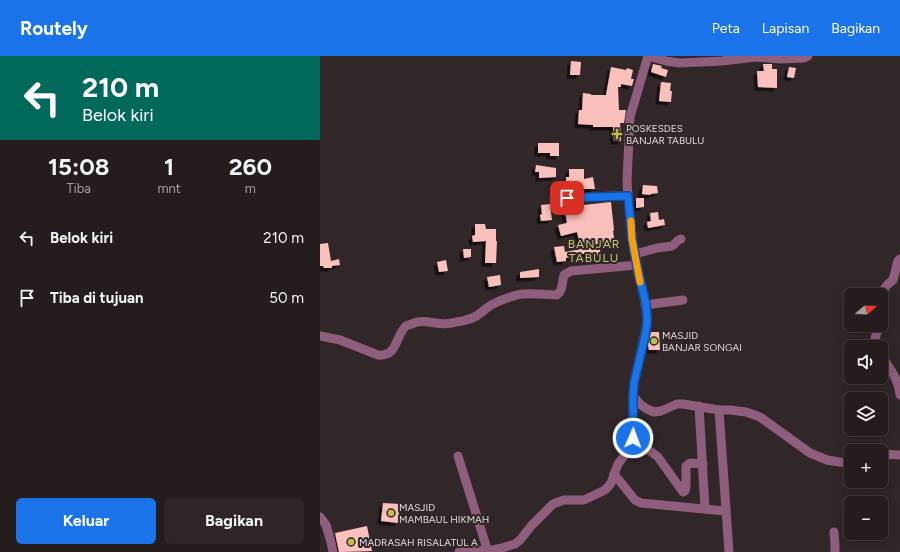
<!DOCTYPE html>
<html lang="id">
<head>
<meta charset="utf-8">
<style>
	body { margin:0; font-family:Figtree,sans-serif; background:#2d2527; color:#f1f3f6; height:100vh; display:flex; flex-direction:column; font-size:15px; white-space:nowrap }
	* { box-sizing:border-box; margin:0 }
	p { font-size:13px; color:#a3a1a4 }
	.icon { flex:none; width:22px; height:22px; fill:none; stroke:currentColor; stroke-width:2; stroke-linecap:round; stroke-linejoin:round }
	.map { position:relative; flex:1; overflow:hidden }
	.drawer { display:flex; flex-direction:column; background:#251c1e; width:320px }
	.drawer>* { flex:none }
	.top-card { background:#00695c; color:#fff; overflow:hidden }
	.needle { width:26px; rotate:71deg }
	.buttons { position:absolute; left:524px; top:232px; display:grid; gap:8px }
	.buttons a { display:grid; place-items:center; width:44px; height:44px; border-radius:6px; background:#251c1e; box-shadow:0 4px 16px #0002,0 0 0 1px #423a3c; font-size:20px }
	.pin { position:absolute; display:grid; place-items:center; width:34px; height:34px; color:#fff; margin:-17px; border-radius:8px; box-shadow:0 2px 6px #0006 }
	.me { position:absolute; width:44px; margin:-22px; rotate:2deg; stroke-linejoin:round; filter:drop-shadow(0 0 3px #0008) }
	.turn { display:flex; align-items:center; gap:14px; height:84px; padding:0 16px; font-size:18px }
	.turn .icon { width:52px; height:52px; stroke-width:2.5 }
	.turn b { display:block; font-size:28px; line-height:34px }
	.eta { display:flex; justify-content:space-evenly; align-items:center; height:68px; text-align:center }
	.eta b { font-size:24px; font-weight:700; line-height:28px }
	.cta { display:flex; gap:8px; margin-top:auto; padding:8px 16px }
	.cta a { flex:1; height:46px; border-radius:6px; background:#1a73e8; color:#fff; font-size:16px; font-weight:700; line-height:46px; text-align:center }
	.cta a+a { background:#2d2527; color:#f1f3f6 }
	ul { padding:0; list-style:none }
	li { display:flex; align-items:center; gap:12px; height:60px; padding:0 16px }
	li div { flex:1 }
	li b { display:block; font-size:15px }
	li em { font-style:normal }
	header { display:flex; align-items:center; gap:24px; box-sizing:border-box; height:56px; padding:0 20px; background:#1a73e8; color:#fff }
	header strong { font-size:19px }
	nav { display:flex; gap:22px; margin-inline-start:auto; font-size:14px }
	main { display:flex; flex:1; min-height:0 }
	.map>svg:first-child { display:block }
	.building { fill:#fac0bb; filter:url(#shadow) }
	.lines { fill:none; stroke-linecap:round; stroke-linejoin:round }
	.minor { stroke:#8f5e7d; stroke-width:9 }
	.route-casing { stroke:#114b97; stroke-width:10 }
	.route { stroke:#1a73e8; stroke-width:7 }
	.slow { stroke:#f59e0b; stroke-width:7 }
	.poi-dot { fill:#bebf42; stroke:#312628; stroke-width:1.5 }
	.labels { text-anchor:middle; stroke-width:4; stroke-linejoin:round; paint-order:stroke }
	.poi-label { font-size:10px; fill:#e1d9db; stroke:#312628; text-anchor:start }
	.quarter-label { font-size:12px; letter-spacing:1px; fill:#c3c678; stroke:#312628 }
</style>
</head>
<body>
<header>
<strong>Routely</strong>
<nav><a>Peta</a><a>Lapisan</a><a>Bagikan</a></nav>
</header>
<main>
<section class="drawer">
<div class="top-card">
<div class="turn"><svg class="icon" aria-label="left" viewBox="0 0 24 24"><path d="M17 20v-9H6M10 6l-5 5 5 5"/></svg><div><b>210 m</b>Belok kiri</div></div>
</div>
<div class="eta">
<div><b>15:08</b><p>Tiba</p></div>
<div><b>1</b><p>mnt</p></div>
<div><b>260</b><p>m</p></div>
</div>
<ul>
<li><svg class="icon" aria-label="left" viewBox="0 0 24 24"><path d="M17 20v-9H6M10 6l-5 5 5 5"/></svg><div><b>Belok kiri</b></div><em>210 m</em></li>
<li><svg class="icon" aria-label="arrive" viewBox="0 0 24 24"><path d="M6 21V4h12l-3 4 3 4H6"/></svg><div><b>Tiba di tujuan</b></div><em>50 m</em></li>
</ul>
<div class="cta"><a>Keluar</a><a>Bagikan</a></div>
</section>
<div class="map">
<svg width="580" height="496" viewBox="0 0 580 496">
	<defs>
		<filter id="shadow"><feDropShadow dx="-3.5" dy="3.5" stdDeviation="0" flood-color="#0009"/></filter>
	</defs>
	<rect width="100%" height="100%" fill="#312628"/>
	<g class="building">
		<polygon points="251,5 261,6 260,19 250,19"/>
		<polygon points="333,8 342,10 341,12 348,14 346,21 331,16"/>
		<polygon points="443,8 452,8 452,13 457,13 457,32 438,31 437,15 444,15"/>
		<polygon points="291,11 306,14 307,12 313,14 311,23 314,23 312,30 301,28 301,31 298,31 299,54 306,54 304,67 300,67 301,85 294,85 293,71 273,71 273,69 258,68 259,54 262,54 263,37 271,38 271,39 286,39"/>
		<polygon points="469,11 476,12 474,22 467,21"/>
		<polygon points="341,26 351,27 350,35 352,35 351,46 339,45"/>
		<polygon points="218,87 239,87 239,100 230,100 230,97 218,97"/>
		<polygon points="216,109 236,112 236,121 219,122 219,116 215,116"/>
		<polygon points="249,113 264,113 264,123 273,121 275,133 246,133 246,121 249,121"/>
		<polygon points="323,129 337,130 338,137 331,138 330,139 322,138"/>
		<polygon points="316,142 324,142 324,151 316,152"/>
		<polygon points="291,146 294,174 293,175 295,187 279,188 281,200 267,201 267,197 246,202 246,205 237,206 234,191 244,190 245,196 261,193 257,176 241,180 238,169 247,167 244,149 253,148 263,148 263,149"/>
		<polygon points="230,148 232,164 221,165 220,159 222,158 221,149"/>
		<polygon points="338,156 339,164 344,163 345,169 328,172 327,166 331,165 330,157"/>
		<polygon points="155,168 165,168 166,173 176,173 176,185 177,185 176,207 165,207 166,185 153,186 152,180 155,179"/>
		<polygon points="8,187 11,205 19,203 20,209 12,210 12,212 4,212 3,210 0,210 0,188"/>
		<polygon points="143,193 151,193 151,201 144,202"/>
		<polygon points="126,204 128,215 119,216 117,206"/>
		<polygon points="219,213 219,221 200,222 200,216"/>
		<polygon points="180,219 181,229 169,231 167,221"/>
		<polygon points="331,276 339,276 340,294 329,294 328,289"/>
		<polygon points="63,447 80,448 78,467 61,465"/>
		<polygon points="47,470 52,495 19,496 15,477"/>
	</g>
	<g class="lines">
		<g class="minor">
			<polyline points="328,0 346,5 360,7 402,5 436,1 461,3 484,2 488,0"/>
			<polyline points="308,140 307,125 310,61 328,0"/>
			<path d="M315 198 337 192 352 190C356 188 355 185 361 183"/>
			<polyline points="560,239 567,229 573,224 578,205 580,203"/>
			<polyline points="325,249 363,244"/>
			<path d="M0 280 20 284 58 299C78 301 75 280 86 270 88 269 92 268 94 267 101 264 108 266 115 267 122 268 130 268 136 266 145 265 155 262 162 256 165 253 168 251 171 249 179 245 189 241 197 239 210 236 224 239 237 239 243 235 242 225 244 219L251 215 317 209"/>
			<path d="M556 291C552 283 558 276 560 269"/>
			<path d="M561 299C569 312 579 323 580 339"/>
			<polyline points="313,340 321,349 327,353 334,356 341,355 357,348 363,348 399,354 410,354 426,356 440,361 490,397 507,404 526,407 531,406"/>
			<polyline points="379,350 385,453"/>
			<polyline points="399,354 409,496"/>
			<polyline points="313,382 338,401 363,436 365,435 366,430 366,410 370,407 383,408"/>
			<polyline points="561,398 580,399"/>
			<polyline points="138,400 168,496"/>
			<polyline points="294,418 315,444 321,447 405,455"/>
			<polyline points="0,461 6,469 11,486 13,496"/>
			<polyline points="514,476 515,489 515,496"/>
			<path d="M139 496 154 494 167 495 182 492 195 488 200 484 212 469 233 448 244 444H264L285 434 288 431 291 427 298 408 308 395 313 382V340L314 327 327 268C328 248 320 228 316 208 312 185 310 163 308 140H294L234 143"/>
		</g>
	</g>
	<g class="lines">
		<defs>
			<polyline id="route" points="247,142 308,140 312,183 317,210 326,248 327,261 327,268 325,280 314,327 313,340 313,382"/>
		</defs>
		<use href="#route" class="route-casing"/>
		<use href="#route" class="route"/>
		<polyline class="slow" points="311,165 312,183 320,226"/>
	</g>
	<g class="poi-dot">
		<path d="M295 72h4v4h4v4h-4v4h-4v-4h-4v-4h4z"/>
		<circle cx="334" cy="285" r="4"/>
		<circle cx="71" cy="457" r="4"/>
		<circle cx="31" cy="486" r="4"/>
	</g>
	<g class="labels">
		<g class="poi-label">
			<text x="306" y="76">POSKESDES<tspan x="306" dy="12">BANJAR TABULU</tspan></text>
			<text x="342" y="283">MASJID<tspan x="342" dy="12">BANJAR SONGAI</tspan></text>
			<text x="79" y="455">MASJID<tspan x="79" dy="12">MAMBAUL HIKMAH</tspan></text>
			<text x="39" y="490">MADRASAH RISALATUL A</text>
		</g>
		<g class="quarter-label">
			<text x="274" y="192">BANJAR<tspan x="274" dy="14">TABULU</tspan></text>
		</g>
	</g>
</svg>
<div class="buttons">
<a><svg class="needle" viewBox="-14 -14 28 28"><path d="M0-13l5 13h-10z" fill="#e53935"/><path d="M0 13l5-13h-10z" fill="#a3a1a4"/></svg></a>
<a><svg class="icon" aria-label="sound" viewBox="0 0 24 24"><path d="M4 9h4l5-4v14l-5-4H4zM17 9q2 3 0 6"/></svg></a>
<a><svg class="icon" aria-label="layers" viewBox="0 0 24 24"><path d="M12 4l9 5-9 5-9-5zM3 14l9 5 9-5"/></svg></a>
<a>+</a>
<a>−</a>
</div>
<div class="pin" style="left:247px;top:142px;background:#d93025"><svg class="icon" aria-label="arrive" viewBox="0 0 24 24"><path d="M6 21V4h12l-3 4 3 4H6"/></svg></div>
<svg class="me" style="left:313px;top:382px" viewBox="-20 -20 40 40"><circle r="17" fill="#1a73e8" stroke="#fff" stroke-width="3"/><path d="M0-11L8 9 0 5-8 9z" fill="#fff"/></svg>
</div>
</main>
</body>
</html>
